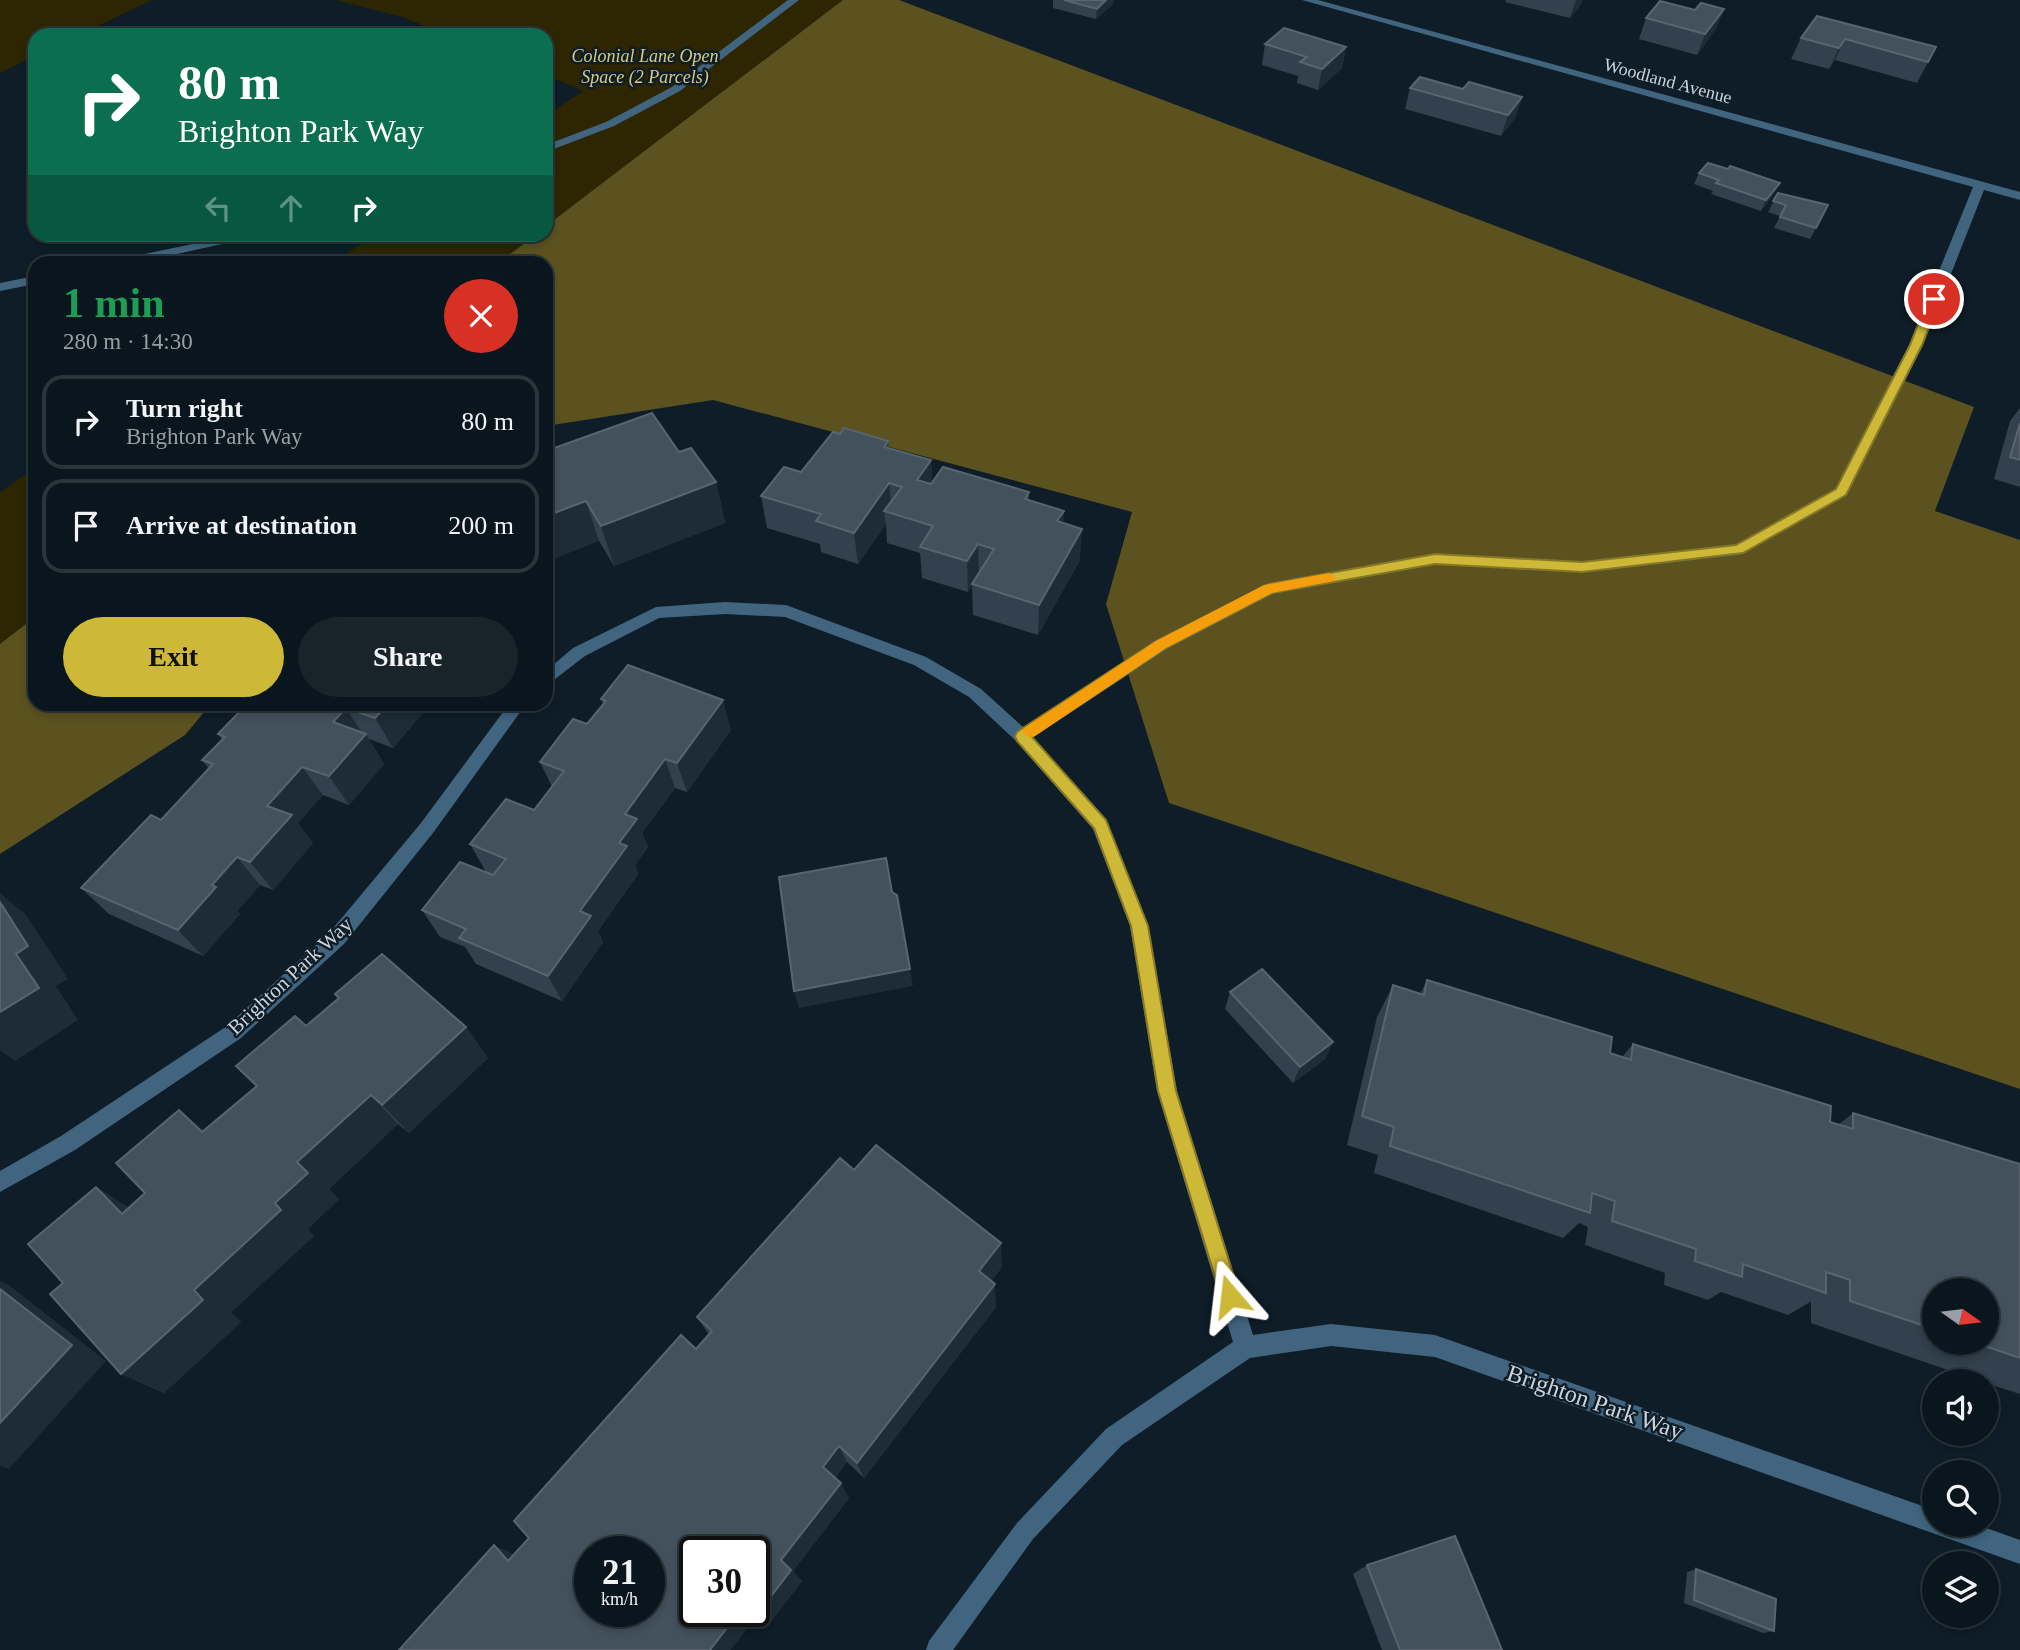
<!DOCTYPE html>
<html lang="en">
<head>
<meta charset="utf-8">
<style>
	body { margin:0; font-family:"Times New Roman",serif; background:#18232a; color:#f1f3f6; height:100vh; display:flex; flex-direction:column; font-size:26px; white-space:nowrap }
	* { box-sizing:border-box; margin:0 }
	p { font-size:23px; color:#999fa4 }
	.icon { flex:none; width:38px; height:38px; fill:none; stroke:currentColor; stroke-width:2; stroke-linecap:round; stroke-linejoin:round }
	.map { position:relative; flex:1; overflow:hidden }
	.side { position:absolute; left:28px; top:256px; width:525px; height:455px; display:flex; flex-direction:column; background:#0a161d; border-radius:21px; box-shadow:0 4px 10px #0003,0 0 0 2px #2a353b }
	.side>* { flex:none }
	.guide { position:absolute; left:28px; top:28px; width:525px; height:214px; border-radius:21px; box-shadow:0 4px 10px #0003,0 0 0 2px #2a353b; background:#0b6e4f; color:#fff; overflow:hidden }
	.needle { width:46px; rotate:104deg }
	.buttons { position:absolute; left:1922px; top:1278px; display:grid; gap:14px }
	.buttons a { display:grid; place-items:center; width:77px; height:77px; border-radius:50%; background:#0a161d; box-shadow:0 4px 10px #0003,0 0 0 2px #2a353b; font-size:35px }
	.speed { position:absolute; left:574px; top:1536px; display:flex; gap:14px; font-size:35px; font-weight:700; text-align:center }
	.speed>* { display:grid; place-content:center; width:91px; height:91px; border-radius:50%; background:#0a161d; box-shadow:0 4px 10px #0003,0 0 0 2px #2a353b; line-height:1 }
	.speed small { font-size:18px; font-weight:400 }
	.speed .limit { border:4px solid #111; border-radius:10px; background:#fff; color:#111 }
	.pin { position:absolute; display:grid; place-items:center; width:60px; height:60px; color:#fff; margin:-30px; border:4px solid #fff; border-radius:50%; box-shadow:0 2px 7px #0007 }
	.me { position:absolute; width:77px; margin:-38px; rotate:343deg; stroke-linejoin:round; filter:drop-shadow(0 0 5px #0008) }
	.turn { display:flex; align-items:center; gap:24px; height:147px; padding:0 35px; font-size:32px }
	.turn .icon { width:91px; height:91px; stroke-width:2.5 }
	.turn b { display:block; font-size:49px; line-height:60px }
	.lanes { display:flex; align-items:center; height:66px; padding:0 35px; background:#0003; justify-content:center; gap:35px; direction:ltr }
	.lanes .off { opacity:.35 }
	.round { display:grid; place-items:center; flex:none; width:74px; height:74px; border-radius:37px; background:#18232a }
	.overview { display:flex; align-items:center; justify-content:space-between; height:119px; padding:0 35px }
	h1 { font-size:42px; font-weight:700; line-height:52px; color:#1e9e55 }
	.action { display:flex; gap:14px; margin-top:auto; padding:14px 35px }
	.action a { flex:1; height:80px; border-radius:42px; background:#ceb837; color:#111; font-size:28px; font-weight:700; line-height:80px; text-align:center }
	.action a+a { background:#18232a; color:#f1f3f6 }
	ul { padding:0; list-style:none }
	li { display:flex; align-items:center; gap:21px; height:94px; margin:0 14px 10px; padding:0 21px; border:4px solid #2a353b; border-radius:21px }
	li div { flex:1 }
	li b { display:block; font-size:26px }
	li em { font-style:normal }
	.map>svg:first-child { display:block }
	.green { fill:#2d2600 }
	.forest { fill:#5b5220 }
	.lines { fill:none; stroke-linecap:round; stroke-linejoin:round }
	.minor { fill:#41657f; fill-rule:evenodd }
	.wall { fill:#32414d; fill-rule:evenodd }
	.shaded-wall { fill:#1d2c37 }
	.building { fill:#43515c; stroke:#586570; stroke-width:2; fill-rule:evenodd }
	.route { fill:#ceb837; stroke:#867824; stroke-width:2 }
	.slow { fill:#f59e0b }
	.labels { text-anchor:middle; stroke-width:5; stroke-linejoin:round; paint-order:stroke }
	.far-park-label { font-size:18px; font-style:italic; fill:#d9cb7d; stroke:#0e1d27 }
	.far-street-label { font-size:18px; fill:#cbd4dc; stroke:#0e1d27 }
	.street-label { font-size:21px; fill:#cbd4dc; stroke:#0e1d27 }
	.near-street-label { font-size:24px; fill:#cbd4dc; stroke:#0e1d27 }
</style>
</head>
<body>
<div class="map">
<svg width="2020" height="1650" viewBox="0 0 2020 1650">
	<rect width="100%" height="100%" fill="#0e1d27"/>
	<g class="green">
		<polygon points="0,0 152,0 79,35 35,35 35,56 0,73"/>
		<polygon points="336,0 843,0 546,226 546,116 583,91 546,75 546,35 447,35 402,17"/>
		<polygon points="374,235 374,234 536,235 499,262 334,262"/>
		<polygon points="35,468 35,617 0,644 0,492"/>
	</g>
	<g class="forest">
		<polygon points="843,0 899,0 1974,407 1935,511 2020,540 2020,1089 1169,803 1106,604 1132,512 713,400 546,426 546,262 499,262 536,235 546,234 546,226"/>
		<polygon points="35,617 35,704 211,704 185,735 0,854 0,644"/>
	</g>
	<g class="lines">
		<g class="minor">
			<polygon points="788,0 799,0 680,91 614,126 546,152 546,145 606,122 672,87"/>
			<polygon points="1302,0 1318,0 2020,192 2020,200 1984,190 1923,345 1847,495 1739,555 1582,572 1435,564 1273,594 1167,649 1033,737 1106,820 1148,926 1177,1091 1253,1335 1331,1324 1435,1335 1934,1510 1934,1524 1975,1524 2020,1540 2020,1564 1435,1357 1331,1346 1250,1358 1122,1445 1033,1539 953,1650 926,1650 929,1641 1017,1523 1106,1429 1233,1342 1157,1091 1130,926 1093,829 1016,741 969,697 914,665 785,617 725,614 659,618 585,656 546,686 546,671 573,648 656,607 725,602 786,605 926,657 981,689 1023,727 1155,641 1269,583 1435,554 1582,562 1736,545 1836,489 1909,345 1973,187"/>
			<polygon points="241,234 267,234 141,262 119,262 125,258"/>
			<polygon points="35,276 35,284 0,291 0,283"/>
			<polygon points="509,704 526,704 433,833 344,944 241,1038 75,1150 0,1192 0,1171 61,1136 227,1026 330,932 421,823"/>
		</g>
	</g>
	<g class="wall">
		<polygon points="1053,0 1114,0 1113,4 1096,19 1053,8"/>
		<polygon points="1506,0 1582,0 1581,4 1570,18 1505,2"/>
		<polygon points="1724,9 1715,30 1697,55 1639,39 1646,18 1695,10"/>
		<polygon points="1817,16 1936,47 1917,83 1835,60 1829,69 1791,59 1801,38"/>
		<polygon points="1265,44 1346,47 1342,68 1318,90 1297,83 1298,76 1262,65"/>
		<polygon points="1410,88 1463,89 1522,97 1515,118 1501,136 1405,109"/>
		<polygon points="1699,173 1774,194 1761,211 1711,194 1713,191 1694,184"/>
		<polygon points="1778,193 1828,205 1810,239 1774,228 1780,216 1768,212"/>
		<polygon points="2020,408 2020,487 1994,479 2010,421"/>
		<polygon points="840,434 888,441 889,448 931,460 932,483 1029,492 1029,500 1064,511 1063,523 1080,560 1038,635 973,615 972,585 968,592 922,578 920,553 887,543 886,524 858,564 821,552 820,544 767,528 761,496 801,472"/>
		<polygon points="546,451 679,452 716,482 725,523 614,566"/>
		<polygon points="601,699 731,730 687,792 675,788 642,833 648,847 635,865 638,874 598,931 603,942 562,1001 476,964 465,947 440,937 422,910 493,875 486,872 470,844 534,810 552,787 540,762 587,724 603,704"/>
		<polygon points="247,704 424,704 427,708 393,748 369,739 384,764 349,805 323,795 298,823 313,843 273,890 260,885 237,911 240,914 203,956 109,914 81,888 161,820 209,769 202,760 222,740 218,734"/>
		<path d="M1427 980 1610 1053 1622 1057 1633 1044 1838 1125 1853 1113 2020 1164V1394L1986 1383V1381H1980L1811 1323V1302H1810L1788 1315 1721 1292 1708 1300 1664 1285 1665 1273 1585 1245 1588 1227 1579 1223 1563 1238 1374 1173 1378 1155 1347 1145 1377 1017 1393 985 1420 994ZM1934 1290 1986 1342H1934Z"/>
		<polygon points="1230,992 1333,1042 1325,1059 1293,1083 1225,1009"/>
		<polygon points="306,1026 466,1027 488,1058 409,1133 398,1124 329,1189 339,1199 308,1229 314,1236 231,1312 241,1322 164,1393 121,1374 63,1283 96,1187 129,1208 145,1193 204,1130 257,1086"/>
		<polygon points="854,1170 1002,1267 991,1281 996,1307 864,1478 847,1462 835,1478 849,1498 793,1571 802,1581 769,1624 757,1616 730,1650 494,1545 514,1554 709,1335 697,1317"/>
		<polygon points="1367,1565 1502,1650 1382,1650 1353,1574"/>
		<polygon points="1696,1569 1774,1631 1763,1633 1684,1603 1687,1572"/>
	</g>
	<g class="shaded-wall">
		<polygon points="1106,0 1114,0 1113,4 1096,19 1097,9"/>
		<polygon points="1576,0 1582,0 1581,4 1570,18"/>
		<polygon points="1724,9 1715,30 1697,55 1705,34"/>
		<polygon points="1845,39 1835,60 1829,69 1839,48"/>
		<polygon points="1346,47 1342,68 1318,90 1322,69"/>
		<polygon points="1522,97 1515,118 1501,136 1508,115"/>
		<polygon points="1780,183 1774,194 1761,211 1766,200"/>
		<polygon points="931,460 933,492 917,480"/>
		<polygon points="716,482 725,523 614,566 601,526"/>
		<polygon points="889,483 892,514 884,511 886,524 858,564 854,533"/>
		<polygon points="586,501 599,541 546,562 546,516"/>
		<polygon points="1064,511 1063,542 1057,521"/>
		<polygon points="1082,529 1080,560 1038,635 1039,605"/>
		<polygon points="978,544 979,575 968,592 967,561"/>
		<polygon points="723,700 731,730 687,792 677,763"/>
		<polygon points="388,704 424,704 427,708 393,748 375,718"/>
		<polygon points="346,708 364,736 366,734 384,764 349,805 329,776 333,722"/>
		<polygon points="665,759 675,788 642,833 648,847 635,865 638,874 598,931 603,942 562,1001 548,976 580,911 619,843 625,814"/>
		<polygon points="302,767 323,795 298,823 313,843 273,890 250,862 267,806"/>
		<polygon points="237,857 260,885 237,911 240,914 203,956 178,930 212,885"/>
		<polygon points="0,893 26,915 68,979 56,986 78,1020 15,1061 0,1050 0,1012 16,954 0,902"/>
		<polygon points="910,969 913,986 799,1008 794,991"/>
		<polygon points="466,1027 488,1058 409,1133 382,1105"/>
		<polygon points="1333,1042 1325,1059 1293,1083 1300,1067"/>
		<polygon points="371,1095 398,1124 329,1189 339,1199 308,1229 314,1236 231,1312 241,1322 164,1393 121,1374 194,1290 275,1203 297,1162"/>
		<polygon points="179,1110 215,1139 202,1132"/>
		<polygon points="96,1187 136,1213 122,1214"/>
		<polygon points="1001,1243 1002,1267 981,1294 979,1271"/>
		<polygon points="0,1281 10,1286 106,1361 9,1469 0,1466"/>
		<polygon points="995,1284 996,1307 864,1478 857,1463"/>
		<polygon points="839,1446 847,1462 832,1482 823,1467"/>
		<polygon points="841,1483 849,1498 793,1571 802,1581 769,1624 757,1616 730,1650 710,1650 739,1612 754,1612 781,1560"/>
		<polygon points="494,1545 520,1557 508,1561"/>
	</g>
	<g class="building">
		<polygon points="1064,0 1106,0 1097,9"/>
		<polygon points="1660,1 1695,10 1701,3 1724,9 1705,34 1646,18"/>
		<polygon points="1817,16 1936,47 1928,62 1845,39 1839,48 1801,38"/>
		<polygon points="1284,28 1346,47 1322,69 1300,62 1307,57 1265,44"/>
		<polygon points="1420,77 1463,89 1469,82 1522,97 1508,115 1410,88"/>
		<polygon points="1708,163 1728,169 1730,166 1780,183 1766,200 1716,183 1719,180 1699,173"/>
		<polygon points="1778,193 1828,205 1816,228 1780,217 1786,205 1773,201"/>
		<polygon points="652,413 679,452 691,448 716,482 601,526 586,501 546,516 546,451"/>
		<polygon points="2020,423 2020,460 2010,457"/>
		<polygon points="844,428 888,441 884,447 931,460 917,480 931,484 943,467 1029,492 1025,499 1064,511 1057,521 1082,529 1039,605 972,584 994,549 978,544 967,561 920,547 933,526 884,511 902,487 889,483 854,533 816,521 821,514 761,496 784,467 801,472 833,432 840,434"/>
		<polygon points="628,665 723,700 677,763 665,759 625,814 637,819 619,843 627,846 580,911 591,916 548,976 459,938 466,929 422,910 460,862 493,875 506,859 470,844 506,799 534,810 564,771 540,762 573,719 587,724 606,701 601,699"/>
		<polygon points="247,704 388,704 375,718 346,708 333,722 366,734 329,776 302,767 267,806 292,815 250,862 237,857 212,885 216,887 178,930 81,888 151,815 161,820 213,764 202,760 225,737 218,734"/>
		<polygon points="886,858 892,892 897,895 910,969 794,991 779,877"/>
		<polygon points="0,902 28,946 16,954 39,988 0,1012"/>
		<polygon points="382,954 466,1027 382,1105 371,1095 297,1162 308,1173 275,1203 281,1210 194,1290 203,1300 121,1374 50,1294 63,1283 28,1244 96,1187 122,1214 145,1193 116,1163 179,1110 202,1132 257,1086 236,1066 295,1016 306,1026 339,998 335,994"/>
		<polygon points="1262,969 1333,1042 1300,1067 1230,992"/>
		<polygon points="1427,980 1612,1037 1610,1053 1631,1060 1633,1044 1831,1106 1830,1122 1853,1129 1853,1113 2020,1164 2020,1358 1973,1342 1986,1342 1986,1290 1934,1290 1934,1329 1850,1301 1850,1280 1826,1272 1826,1293 1743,1264 1742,1277 1695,1261 1696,1249 1612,1221 1615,1201 1592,1193 1590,1213 1390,1146 1394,1127 1362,1116 1393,985 1424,995"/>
		<path d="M876 1145 1001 1243 979 1271 995 1284 857 1463 839 1446 823 1467 841 1483 781 1560 791 1570 756 1616 752 1612H754V1552H695V1612H739L710 1650H399L494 1545 508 1561 529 1538 514 1521 681 1335 696 1349 712 1331 697 1317 840 1158 854 1170ZM590 1552H649V1612H590Z"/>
		<polygon points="0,1289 72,1345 0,1423"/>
		<polygon points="1455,1536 1502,1650 1400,1650 1367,1565"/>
		<polygon points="1696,1569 1776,1599 1774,1631 1694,1600"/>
	</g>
	<polygon class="route" points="1934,296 1940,299 1922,345 1846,495 1743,553 1582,572 1435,564 1272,593 1166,648 1032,737 1106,820 1148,926 1176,1091 1240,1296 1237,1303 1230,1306 1223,1303 1158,1091 1131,926 1094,828 1017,741 1015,736 1017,732 1156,641 1269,584 1435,554 1582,562 1736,545 1836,489 1910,345 1928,299"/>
	<polygon class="slow" points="1329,573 1336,578 1334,581 1272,593 1166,648 1035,736 1029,738 1022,732 1024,728 1156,641 1264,585"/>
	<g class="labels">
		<g class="far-park-label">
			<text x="645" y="62">Colonial Lane Open<tspan x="645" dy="21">Space (2 Parcels)</tspan></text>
		</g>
		<g class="far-street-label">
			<text transform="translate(1668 81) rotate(15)" y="6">Woodland Avenue</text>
		</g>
		<g class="street-label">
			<text transform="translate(290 976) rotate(-43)" y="7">Brighton Park Way</text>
		</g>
		<g class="near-street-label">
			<text transform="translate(1595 1402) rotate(19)" y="8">Brighton Park Way</text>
		</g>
	</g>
</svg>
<div class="buttons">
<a><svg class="needle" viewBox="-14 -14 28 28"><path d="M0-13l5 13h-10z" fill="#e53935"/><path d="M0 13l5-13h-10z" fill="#999fa4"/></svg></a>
<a><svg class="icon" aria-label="sound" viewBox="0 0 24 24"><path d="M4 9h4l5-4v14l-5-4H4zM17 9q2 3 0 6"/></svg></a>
<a><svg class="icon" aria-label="search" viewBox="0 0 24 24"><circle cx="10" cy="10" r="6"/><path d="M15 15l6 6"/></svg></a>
<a><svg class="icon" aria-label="layers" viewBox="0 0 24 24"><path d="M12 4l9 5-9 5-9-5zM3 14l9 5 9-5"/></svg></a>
</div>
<div class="speed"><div>21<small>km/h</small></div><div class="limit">30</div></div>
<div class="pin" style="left:1934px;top:299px;background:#d93025"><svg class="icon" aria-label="arrive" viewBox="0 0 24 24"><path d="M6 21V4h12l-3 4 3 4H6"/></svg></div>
<svg class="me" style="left:1230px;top:1296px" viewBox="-20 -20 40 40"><path d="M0-17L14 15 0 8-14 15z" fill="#ceb837" stroke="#fff" stroke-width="4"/></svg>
<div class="guide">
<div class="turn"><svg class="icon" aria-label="right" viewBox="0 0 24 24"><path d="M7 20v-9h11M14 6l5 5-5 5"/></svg><div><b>80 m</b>Brighton Park Way</div></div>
<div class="lanes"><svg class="icon off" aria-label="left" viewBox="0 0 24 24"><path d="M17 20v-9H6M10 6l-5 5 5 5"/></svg><svg class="icon off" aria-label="ahead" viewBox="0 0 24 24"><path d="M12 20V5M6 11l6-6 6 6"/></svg><svg class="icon" aria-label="right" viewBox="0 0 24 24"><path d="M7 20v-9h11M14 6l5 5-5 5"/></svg></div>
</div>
<section class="side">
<div class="overview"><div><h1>1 min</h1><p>280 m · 14:30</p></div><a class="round" style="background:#d93025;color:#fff"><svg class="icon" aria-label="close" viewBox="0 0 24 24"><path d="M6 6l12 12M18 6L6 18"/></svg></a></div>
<ul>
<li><svg class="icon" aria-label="right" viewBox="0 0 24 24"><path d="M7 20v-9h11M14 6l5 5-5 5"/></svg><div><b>Turn right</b><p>Brighton Park Way</p></div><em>80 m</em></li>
<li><svg class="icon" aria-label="arrive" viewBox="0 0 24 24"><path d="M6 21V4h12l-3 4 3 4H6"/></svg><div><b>Arrive at destination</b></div><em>200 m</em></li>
</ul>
<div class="action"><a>Exit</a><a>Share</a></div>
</section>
</div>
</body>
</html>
